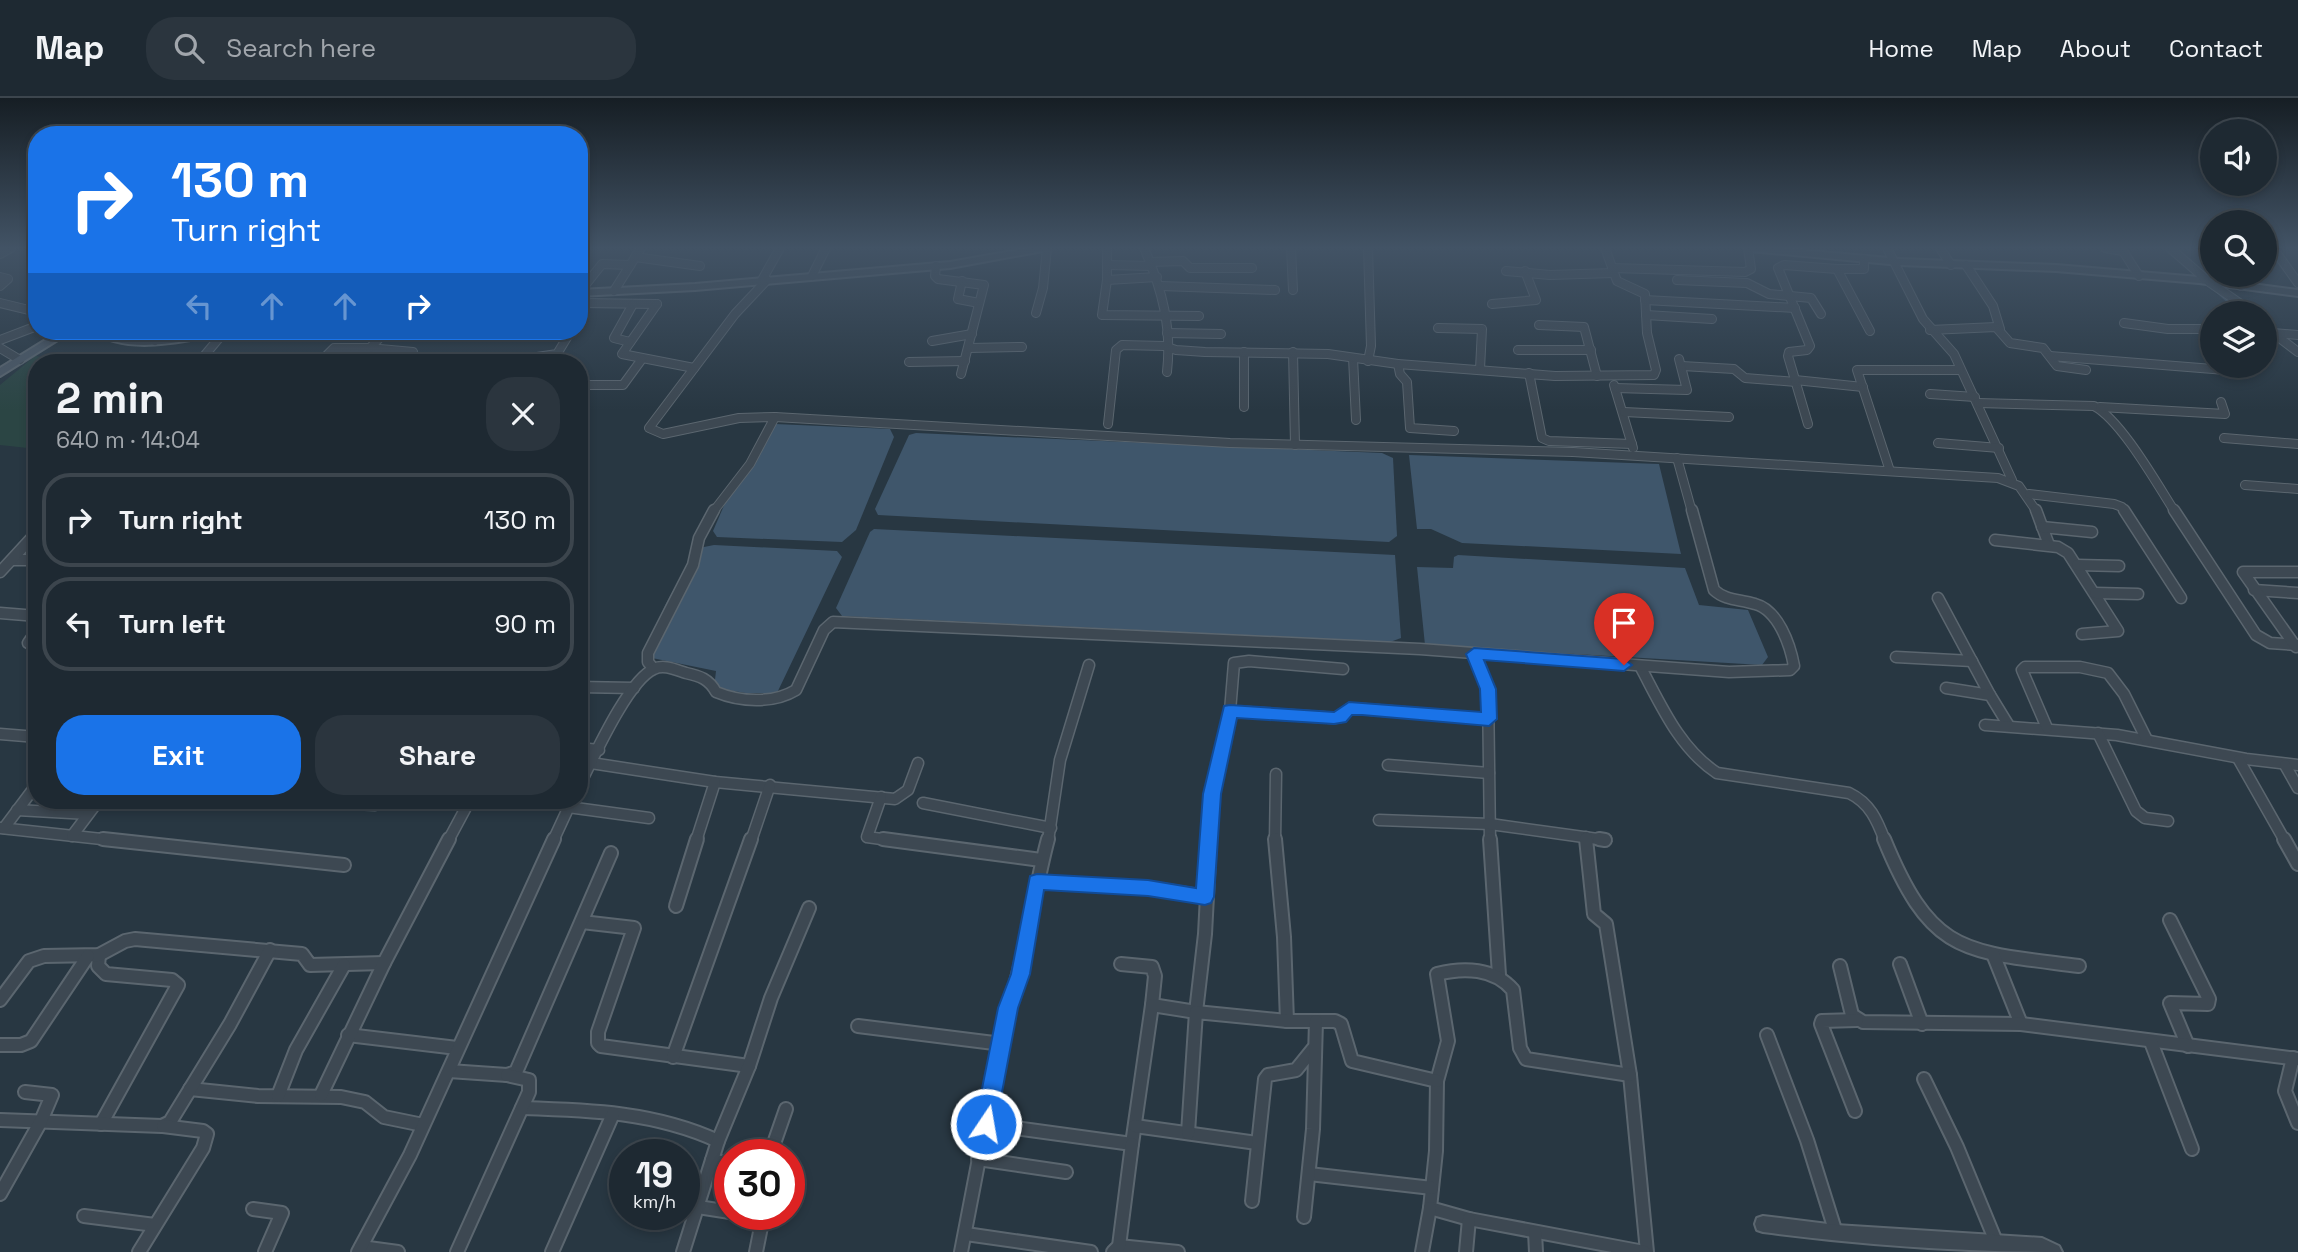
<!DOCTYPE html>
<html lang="en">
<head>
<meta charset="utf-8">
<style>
	body { margin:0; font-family:"Space Grotesk",sans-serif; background:#2b353e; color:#f1f3f6; height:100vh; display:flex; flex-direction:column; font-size:26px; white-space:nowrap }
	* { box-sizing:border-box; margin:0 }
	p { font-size:23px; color:#a1a6ac }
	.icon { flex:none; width:38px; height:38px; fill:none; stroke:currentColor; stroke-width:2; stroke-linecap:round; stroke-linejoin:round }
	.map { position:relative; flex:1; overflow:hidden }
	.details { position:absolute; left:28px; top:256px; width:560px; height:455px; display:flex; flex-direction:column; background:#1e2932; border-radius:28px; box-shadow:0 4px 10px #0003,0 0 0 2px #3c454d }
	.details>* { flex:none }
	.guide { position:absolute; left:28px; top:28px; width:560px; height:214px; border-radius:28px; box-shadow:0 4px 10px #0003,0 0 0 2px #3c454d; background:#1a73e8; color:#fff; overflow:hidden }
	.controls { position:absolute; left:2200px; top:21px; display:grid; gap:14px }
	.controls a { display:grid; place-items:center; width:77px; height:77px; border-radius:50%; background:#1e2932; box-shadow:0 4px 10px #0003,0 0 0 2px #3c454d; font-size:35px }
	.speed { position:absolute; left:609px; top:1041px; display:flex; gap:14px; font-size:35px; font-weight:700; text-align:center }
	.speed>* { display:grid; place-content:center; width:91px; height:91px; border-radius:50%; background:#1e2932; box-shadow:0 4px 10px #0003,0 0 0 2px #3c454d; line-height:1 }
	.speed small { font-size:18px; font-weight:400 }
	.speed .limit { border:10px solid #d22; background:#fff; color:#111 }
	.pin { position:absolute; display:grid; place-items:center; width:60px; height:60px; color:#fff; margin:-72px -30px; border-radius:50% 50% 50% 0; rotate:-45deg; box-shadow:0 0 7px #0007 }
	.pin .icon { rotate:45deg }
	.me { position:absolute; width:77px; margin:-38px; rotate:12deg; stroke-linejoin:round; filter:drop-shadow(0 0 5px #0008) }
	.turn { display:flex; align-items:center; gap:24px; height:147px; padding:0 28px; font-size:32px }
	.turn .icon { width:91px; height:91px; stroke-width:2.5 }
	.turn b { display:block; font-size:49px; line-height:60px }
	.lanes { display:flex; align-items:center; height:66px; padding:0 28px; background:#0003; justify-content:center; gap:35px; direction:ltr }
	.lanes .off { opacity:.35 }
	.round { display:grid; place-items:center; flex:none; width:74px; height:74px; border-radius:28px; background:#2b353e }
	.head { display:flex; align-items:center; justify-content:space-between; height:119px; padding:0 28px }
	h1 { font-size:42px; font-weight:800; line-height:52px }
	.button { display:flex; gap:14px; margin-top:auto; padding:14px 28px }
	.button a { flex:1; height:80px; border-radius:28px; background:#1a73e8; color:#fff; font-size:28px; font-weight:800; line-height:80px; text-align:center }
	.button a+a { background:#2b353e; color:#f1f3f6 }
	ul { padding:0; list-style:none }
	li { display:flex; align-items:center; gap:21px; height:94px; margin:0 14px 10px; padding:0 14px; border:4px solid #3c454d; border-radius:28px }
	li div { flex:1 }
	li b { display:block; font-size:26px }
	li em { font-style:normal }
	header { display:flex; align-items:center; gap:42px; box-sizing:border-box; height:98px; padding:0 35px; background:#1e2932; border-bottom:2px solid #3c454d }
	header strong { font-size:33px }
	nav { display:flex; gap:38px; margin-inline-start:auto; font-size:24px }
	.search { width:490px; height:63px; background:#2b353e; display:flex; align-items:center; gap:18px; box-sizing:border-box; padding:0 24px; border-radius:28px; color:#a1a6ac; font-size:26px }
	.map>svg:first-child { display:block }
	.green { fill:#2b4544 }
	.water { fill:#3f566b }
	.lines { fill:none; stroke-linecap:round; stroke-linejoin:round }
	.canal { fill:#3f566b; fill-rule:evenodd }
	.minor-far2-casing { stroke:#5b666f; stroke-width:10 }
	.minor-far1-casing { stroke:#5b666f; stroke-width:13 }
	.minor-casing { stroke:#5b666f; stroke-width:16 }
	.tertiary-casing { stroke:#5b666f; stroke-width:4 }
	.secondary-casing { stroke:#5b666f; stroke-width:4 }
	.minor-far2 { stroke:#3d4852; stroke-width:8 }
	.minor-far1 { stroke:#3d4852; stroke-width:10 }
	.minor { stroke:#3d4852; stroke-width:12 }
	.tertiary { fill:#3d4852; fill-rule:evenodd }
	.secondary { fill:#4b5865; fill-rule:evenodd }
	.route { fill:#1a73e8; stroke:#114b97; stroke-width:2 }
</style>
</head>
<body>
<header>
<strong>Map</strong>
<div class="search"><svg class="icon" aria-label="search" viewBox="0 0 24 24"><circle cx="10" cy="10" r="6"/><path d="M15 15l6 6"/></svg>Search here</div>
<nav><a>Home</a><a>Map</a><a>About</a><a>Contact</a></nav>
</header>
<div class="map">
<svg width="2298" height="1154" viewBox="0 0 2298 1154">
	<rect width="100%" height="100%" fill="#283742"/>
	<polygon class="green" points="35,258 74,264 37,264 37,351 0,347 0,287"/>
	<g class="water">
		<polygon points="775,326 890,331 894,339 856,432 842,444 717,439 713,433 732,389 765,331"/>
		<polygon points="916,335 1382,355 1393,360 1397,438 1389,444 878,417 875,411 909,337"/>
		<polygon points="1409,357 1659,366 1681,456 1462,445 1431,431 1417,431"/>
		<polygon points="874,431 1395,457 1401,540 1390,544 842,518 836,510 870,434"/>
		<path d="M714 447 837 453 842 459 777 595H746L714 590 716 573 652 560C650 521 680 483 699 450Z"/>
		<polygon points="1458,457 1685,470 1699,507 1748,512 1768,559 1762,567 1425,547 1417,469 1453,470 1454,459"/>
	</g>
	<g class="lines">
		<polygon class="canal" points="2213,184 2216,185 2248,215 2239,215 2210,189 2208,187"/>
		<defs>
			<g id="minor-far2">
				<polyline points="1107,150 1107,182 1102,217 1199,218"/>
				<path d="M1144 150C1162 191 1172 229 1167 274"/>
				<polyline points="1291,150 1293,192"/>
				<polyline points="1368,150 1371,248 1368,263"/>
				<polyline points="1887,150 1923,221 1954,256 2012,382"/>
				<polyline points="1940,150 1951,167"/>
				<polyline points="2105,150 2123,153 2139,178"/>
				<polyline points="2170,150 2209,184 2254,215"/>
				<polyline points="0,156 11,150"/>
				<polyline points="2278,157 2298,185"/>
				<polyline points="635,159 700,168"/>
				<polyline points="1864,161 1864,171 1837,171 1870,233"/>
				<polyline points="1150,164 1183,163 1190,170 1252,170"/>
				<polyline points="1107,167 1151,168"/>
				<polyline points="1966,167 1993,208 2000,231"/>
				<polyline points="936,168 935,178 938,181 984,187 961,276"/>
				<polyline points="1612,170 1745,174 1751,171 1748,150"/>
				<polyline points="1506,173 1550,177 1613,175"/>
				<polyline points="32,177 37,178"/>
				<polyline points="2233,177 2241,188"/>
				<polyline points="812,178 826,150"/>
				<polyline points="0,179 8,181 0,188"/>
				<polyline points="762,182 780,150"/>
				<polyline points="1107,182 1157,179"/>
				<polyline points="1677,182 1747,185 1769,196 1811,200 1821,216"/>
				<polyline points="962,183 958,201 979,205"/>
				<polyline points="1161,188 1275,192"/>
				<polyline points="614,193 641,150"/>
				<polyline points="579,195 602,166 630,167"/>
				<polyline points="1645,202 1795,210"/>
				<polyline points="0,205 37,214"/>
				<polyline points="581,205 657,206"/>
				<polyline points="657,206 622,256 694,270"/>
				<polyline points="1492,206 1536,202 1525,173"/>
				<polyline points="1036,215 1043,190 1047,150"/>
				<polyline points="1646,217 1712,221"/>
				<polyline points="2264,224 2273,235 2298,254"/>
				<polyline points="2124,225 2168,231 2212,231"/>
				<polyline points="1539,227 1584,229 1597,278"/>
				<polyline points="1438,230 1482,231 1480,271"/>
				<polyline points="1930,232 1996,229 2010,245 2043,250 2057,268 2086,272"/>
				<polyline points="1167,235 1221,236"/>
				<polyline points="2273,235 2298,237"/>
				<polyline points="0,242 37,228"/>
				<polyline points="155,243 165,233"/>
				<polyline points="932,243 972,236"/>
				<polyline points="630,244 614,240 633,206"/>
				<polyline points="0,250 20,262"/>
				<polyline points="369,250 413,254 407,264"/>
				<polyline points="969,250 1022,249"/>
				<polyline points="1518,252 1591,252"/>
				<polyline points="1244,254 1244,309"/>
				<polyline points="1293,254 1295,347"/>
				<polyline points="2050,258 2238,273"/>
				<polyline points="1353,260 1356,322"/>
				<polyline points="199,264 225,233"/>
				<polyline points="320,264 334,250 370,250 386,233"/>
				<polyline points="531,264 537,259 557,256 571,233"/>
				<polyline points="909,264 965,263"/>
				<polyline points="1398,266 1400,276 1407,284 1410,330 1454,333"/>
				<polyline points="1682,268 1734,271 1745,280 1796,284"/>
				<polyline points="1529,275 1542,340 1549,343 1632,346"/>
				<polyline points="1795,282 1863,289"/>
				<polyline points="579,287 623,287 642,261"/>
				<polyline points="1614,287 1633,350"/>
				<polyline points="1615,290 1687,292 1679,261"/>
				<polyline points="1930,296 1975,299"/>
				<path d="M1978 305 2094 308C2121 322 2157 386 2175 414"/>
				<polyline points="2100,309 2225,316 2221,304"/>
				<polyline points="1624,314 1729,319"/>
				<polyline points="775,319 1230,345 1573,354 1998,380 2019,388 2037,414"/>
				<polyline points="1108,326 1116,252 1122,247 1164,248 1176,252 1205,254 1328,256 1398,266 1555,278 1654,277 1656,272 1647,235 1645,196 1617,183 1605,150"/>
				<polyline points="1808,326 1788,258 1789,254 1807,252 1810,248 1778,170 1784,167 1837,171"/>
				<polyline points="2224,340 2298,346"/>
				<polyline points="1938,345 1999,350"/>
				<polyline points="1677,360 1692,414"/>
				<polyline points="1890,373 1857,272 1960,272"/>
				<polyline points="2245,387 2298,391"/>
				<polyline points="2029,396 2114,406 2122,409 2125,414"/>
				<polyline points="713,414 750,366 775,319 739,320 663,336 649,330 735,216 767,182"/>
			</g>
			<g id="minor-far1">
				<polyline points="2036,412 2049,447"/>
				<polyline points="2124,412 2181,500"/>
				<polyline points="2174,412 2256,537 2270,545 2298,547"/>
				<polyline points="2042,429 2092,434"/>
				<polyline points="1995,442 2058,449 2068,455 2118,533 2082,536"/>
				<polyline points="12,462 37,462"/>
				<polyline points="2077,467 2119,468"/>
				<polyline points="0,474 37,434"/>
				<polyline points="2254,492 2298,495"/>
				<polyline points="2095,495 2138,496"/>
				<polyline points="1938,500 1990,597"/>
				<polyline points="0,515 37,518"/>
				<polyline points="37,532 28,545 37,548"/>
				<polyline points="2296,549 2243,474 2298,474"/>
				<polyline points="1474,556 1488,591 1490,743"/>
				<polyline points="1896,559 1972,563"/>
				<path d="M1640 568C1661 607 1679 650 1717 675L1849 695C1870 705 1877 722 1885 743"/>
				<polyline points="653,570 648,564 648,555 693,467 699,440 714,412"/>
				<polyline points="579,589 634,590"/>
				<polyline points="1946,590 1990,597 2009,628"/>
				<polyline points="1230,613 1334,620 1340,619 1349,611 1362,611 1489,621"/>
				<polyline points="1985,627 2117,637 2246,661 2298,667"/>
				<polyline points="2047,630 2022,572 2025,569 2080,569 2108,575 2124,596 2147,642"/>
				<polyline points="2098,635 2136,713 2145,720 2168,723"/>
				<polyline points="0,636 37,639"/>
				<polyline points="579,650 599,652"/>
				<polyline points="2239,662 2285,743"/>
				<polyline points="591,665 715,684 895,701 908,692 918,665"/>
				<polyline points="1388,667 1489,675"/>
				<polyline points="2285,667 2298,690"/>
				<path d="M579 688C593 661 628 582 654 571 664 566 676 572 686 575 700 578 709 581 716 594 740 604 773 606 796 592L824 532 833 524 1420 551 1729 574 1790 572 1794 568C1790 546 1778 512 1755 506 1740 501 1726 503 1714 492L1692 412"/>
				<polyline points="881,699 867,739 896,743"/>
				<polyline points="268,702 375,707 385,702"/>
				<polyline points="923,705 1051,730"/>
				<polyline points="568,709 649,720"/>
				<polyline points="17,712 88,716"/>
				<polyline points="1379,722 1490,726 1605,742"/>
				<polyline points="0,730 120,743"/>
				<polyline points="4,730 37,686"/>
				<polyline points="72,738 99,702"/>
				<polyline points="1586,739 1586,743"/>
				<polyline points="448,743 470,702"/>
				<polyline points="553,743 572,702"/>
				<polyline points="696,743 715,684"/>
				<polyline points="751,743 770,687"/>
				<polyline points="1048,743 1060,662 1089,567"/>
				<polyline points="1210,743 1212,696 1230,613 1234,565 1249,563 1343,571"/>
				<polyline points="1275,743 1276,676"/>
			</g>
			<g id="minor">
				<polyline points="103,741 344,767"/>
				<polyline points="883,741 1041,762"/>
				<polyline points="1275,741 1284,839 1287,923"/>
				<polyline points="1490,741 1499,877"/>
				<polyline points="1586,741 1594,816 1606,826 1630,977 1647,1154"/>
				<polyline points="1599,741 1605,742"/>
				<path d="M1884 741C1932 858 1963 853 2079 868"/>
				<polyline points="2284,741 2298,766"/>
				<polyline points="1037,784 1148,790 1205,799"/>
				<polyline points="676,808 697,741"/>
				<polyline points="2170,822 2209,901 2208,906 2170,905 2188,948"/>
				<polyline points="582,824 634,830 598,934 598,945 601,948 749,968"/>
				<polyline points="1993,856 2021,926"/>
				<polyline points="99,857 98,868 106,876 172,882 178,887 101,1026"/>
				<polyline points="1121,866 1152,869 1155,878 1152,907"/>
				<polyline points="1900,866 1922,926"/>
				<polyline points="1840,868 1852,917 1863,924 2021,926 2298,961"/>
				<polyline points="0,902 29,863 44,858 99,857 125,843 135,841 302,856 310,867 384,865"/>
				<polyline points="858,928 1002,946"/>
				<polyline points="348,937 457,950"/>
				<polyline points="1767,937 1807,1042 1836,1135"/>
				<polyline points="2151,944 2192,1051"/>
				<polyline points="0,947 21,947 31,943 88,858"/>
				<polyline points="673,959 751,741"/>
				<polyline points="2293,960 2285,993 2298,1025"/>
				<polyline points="449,973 507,977 516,974 611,755"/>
				<path d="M1630 977 1526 961 1520 950 1513 892C1494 870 1464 869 1437 876L1448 943 1437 983 1436 1053 1430 1110 1469 1121 1644 1154"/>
				<polyline points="1924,981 1957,1049 1997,1146"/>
				<polyline points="190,991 258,998 341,999 365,1004 384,1019 423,1027"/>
				<polyline points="321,997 384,865 449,741"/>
				<polyline points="278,998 296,952 344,867"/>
				<path d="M522 1010C590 1012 655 1014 718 1043"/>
				<polyline points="1855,1013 1821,926 1822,923 1857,922"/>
				<polyline points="0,1022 162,1028 170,1024 230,926 270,852"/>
				<polyline points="986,1026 1132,1046 1152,907 1196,914 1205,836 1210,741"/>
				<polyline points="1135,1028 1257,1045"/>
				<polyline points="1188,1035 1196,914 1287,923 1335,923 1341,926 1352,963 1437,983"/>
				<polyline points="770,1057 786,1011"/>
				<polyline points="978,1061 1066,1074"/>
				<polyline points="712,1062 730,1066"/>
				<polyline points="1309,1076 1432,1090"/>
				<polyline points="0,1096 41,1023 52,997 25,994"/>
				<polyline points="1252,1103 1265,981 1268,977 1296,972 1313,951"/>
				<polyline points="698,1109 730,1114"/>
				<polyline points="253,1111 282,1115 265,1154"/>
				<polyline points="742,1116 762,1124 756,1154"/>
				<polyline points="84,1118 155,1127"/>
				<polyline points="1304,1119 1313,1031 1316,923"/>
				<polyline points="1535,1134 1536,1154"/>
				<polyline points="966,1136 1091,1154"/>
				<polyline points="1119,1148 1178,1154"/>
				<polyline points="361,1149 398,1154"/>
				<polyline points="139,1154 203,1050 207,1036 203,1033 163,1028"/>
				<polyline points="358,1154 410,1057 554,741"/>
				<polyline points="457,1154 529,994 529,982 507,977"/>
				<polyline points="552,1154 613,1016"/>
				<polyline points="683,1154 718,1043 749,968 771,900 809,810"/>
				<path d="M961 1154 1008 910C1027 855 1033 797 1048 741"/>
				<polyline points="1113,1154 1119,1148 1132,1046"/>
				<polyline points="1422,1154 1430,1110"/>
				<polyline points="1466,1154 1469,1121"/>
			</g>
			<g id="tertiary">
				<polygon points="1029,150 1047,150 1043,153 950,170 695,192 579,198 579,192 695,186 950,164"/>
				<polygon points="1746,150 1778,150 1900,161 2056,167 2199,179 2298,192 2298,198 2199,185 2056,173 1900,167 1750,153"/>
				<path d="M92 233C110 232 127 241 146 241 174 241 200 232 228 233L223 236C185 243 126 258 92 233Z"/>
				<path d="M1763 1118 1836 1127 2042 1140 2059 1148 2062 1154C1962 1154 1862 1147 1763 1134L1757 1132 1755 1126 1757 1120Z"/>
			</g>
			<polygon id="secondary" points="60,233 72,233 0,278 0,270"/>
		</defs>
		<use href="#minor-far2" class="minor-far2-casing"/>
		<use href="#minor-far1" class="minor-far1-casing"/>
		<use href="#minor" class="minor-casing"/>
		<use href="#tertiary" class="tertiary-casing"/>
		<use href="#secondary" class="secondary-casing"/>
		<use href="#minor-far2" class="minor-far2"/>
		<use href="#minor-far1" class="minor-far1"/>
		<use href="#minor" class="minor"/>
		<use href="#tertiary" class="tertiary"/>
		<use href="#secondary" class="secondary"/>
	</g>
	<linearGradient id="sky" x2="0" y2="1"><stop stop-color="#161e24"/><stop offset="0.48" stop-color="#425365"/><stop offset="1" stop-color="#425365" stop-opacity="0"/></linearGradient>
	<rect width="2298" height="312" fill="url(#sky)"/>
	<polygon class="route" points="1474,550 1624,561 1632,567 1624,573 1484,562 1496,591 1497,621 1489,628 1362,617 1352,617 1346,624 1334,626 1237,620 1221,696 1214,799 1211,805 1205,807 1148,798 1044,792 1030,876 1018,910 996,1026 993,1033 986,1036 978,1033 975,1026 998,910 1011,876 1030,778 1037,776 1148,782 1196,790 1203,696 1224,608 1230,607 1334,614 1349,604 1481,614 1480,591 1466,556"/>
</svg>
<div class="controls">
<a><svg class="icon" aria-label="sound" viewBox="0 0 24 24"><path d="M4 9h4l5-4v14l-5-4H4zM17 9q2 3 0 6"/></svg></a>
<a><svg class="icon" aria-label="search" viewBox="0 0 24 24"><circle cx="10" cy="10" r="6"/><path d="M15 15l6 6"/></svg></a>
<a><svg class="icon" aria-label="layers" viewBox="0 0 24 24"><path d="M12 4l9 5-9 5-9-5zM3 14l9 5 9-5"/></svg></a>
</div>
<div class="speed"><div>19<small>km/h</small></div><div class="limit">30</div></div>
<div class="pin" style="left:1624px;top:567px;background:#d93025"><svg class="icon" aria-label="arrive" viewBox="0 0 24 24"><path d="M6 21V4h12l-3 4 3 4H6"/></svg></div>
<svg class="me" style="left:986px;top:1026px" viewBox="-20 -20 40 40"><circle r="17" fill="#1a73e8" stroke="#fff" stroke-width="3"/><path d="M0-11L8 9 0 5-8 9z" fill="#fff"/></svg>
<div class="guide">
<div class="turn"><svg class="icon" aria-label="right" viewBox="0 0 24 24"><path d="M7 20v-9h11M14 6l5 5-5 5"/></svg><div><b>130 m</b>Turn right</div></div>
<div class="lanes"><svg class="icon off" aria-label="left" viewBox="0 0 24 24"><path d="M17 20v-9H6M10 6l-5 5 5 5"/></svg><svg class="icon off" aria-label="ahead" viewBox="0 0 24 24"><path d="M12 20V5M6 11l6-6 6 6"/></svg><svg class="icon off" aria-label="ahead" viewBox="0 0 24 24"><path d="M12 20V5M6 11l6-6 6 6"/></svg><svg class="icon" aria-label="right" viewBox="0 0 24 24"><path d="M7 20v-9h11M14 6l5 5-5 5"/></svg></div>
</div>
<section class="details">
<div class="head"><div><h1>2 min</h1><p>640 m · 14:04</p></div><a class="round"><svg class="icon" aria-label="close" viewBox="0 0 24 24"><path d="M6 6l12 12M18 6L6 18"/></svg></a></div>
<ul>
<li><svg class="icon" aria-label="right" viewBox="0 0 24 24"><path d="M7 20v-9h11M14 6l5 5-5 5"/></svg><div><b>Turn right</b></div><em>130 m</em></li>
<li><svg class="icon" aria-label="left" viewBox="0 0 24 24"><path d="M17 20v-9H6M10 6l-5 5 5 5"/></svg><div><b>Turn left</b></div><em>90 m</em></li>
</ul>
<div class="button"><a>Exit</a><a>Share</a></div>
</section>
</div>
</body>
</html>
